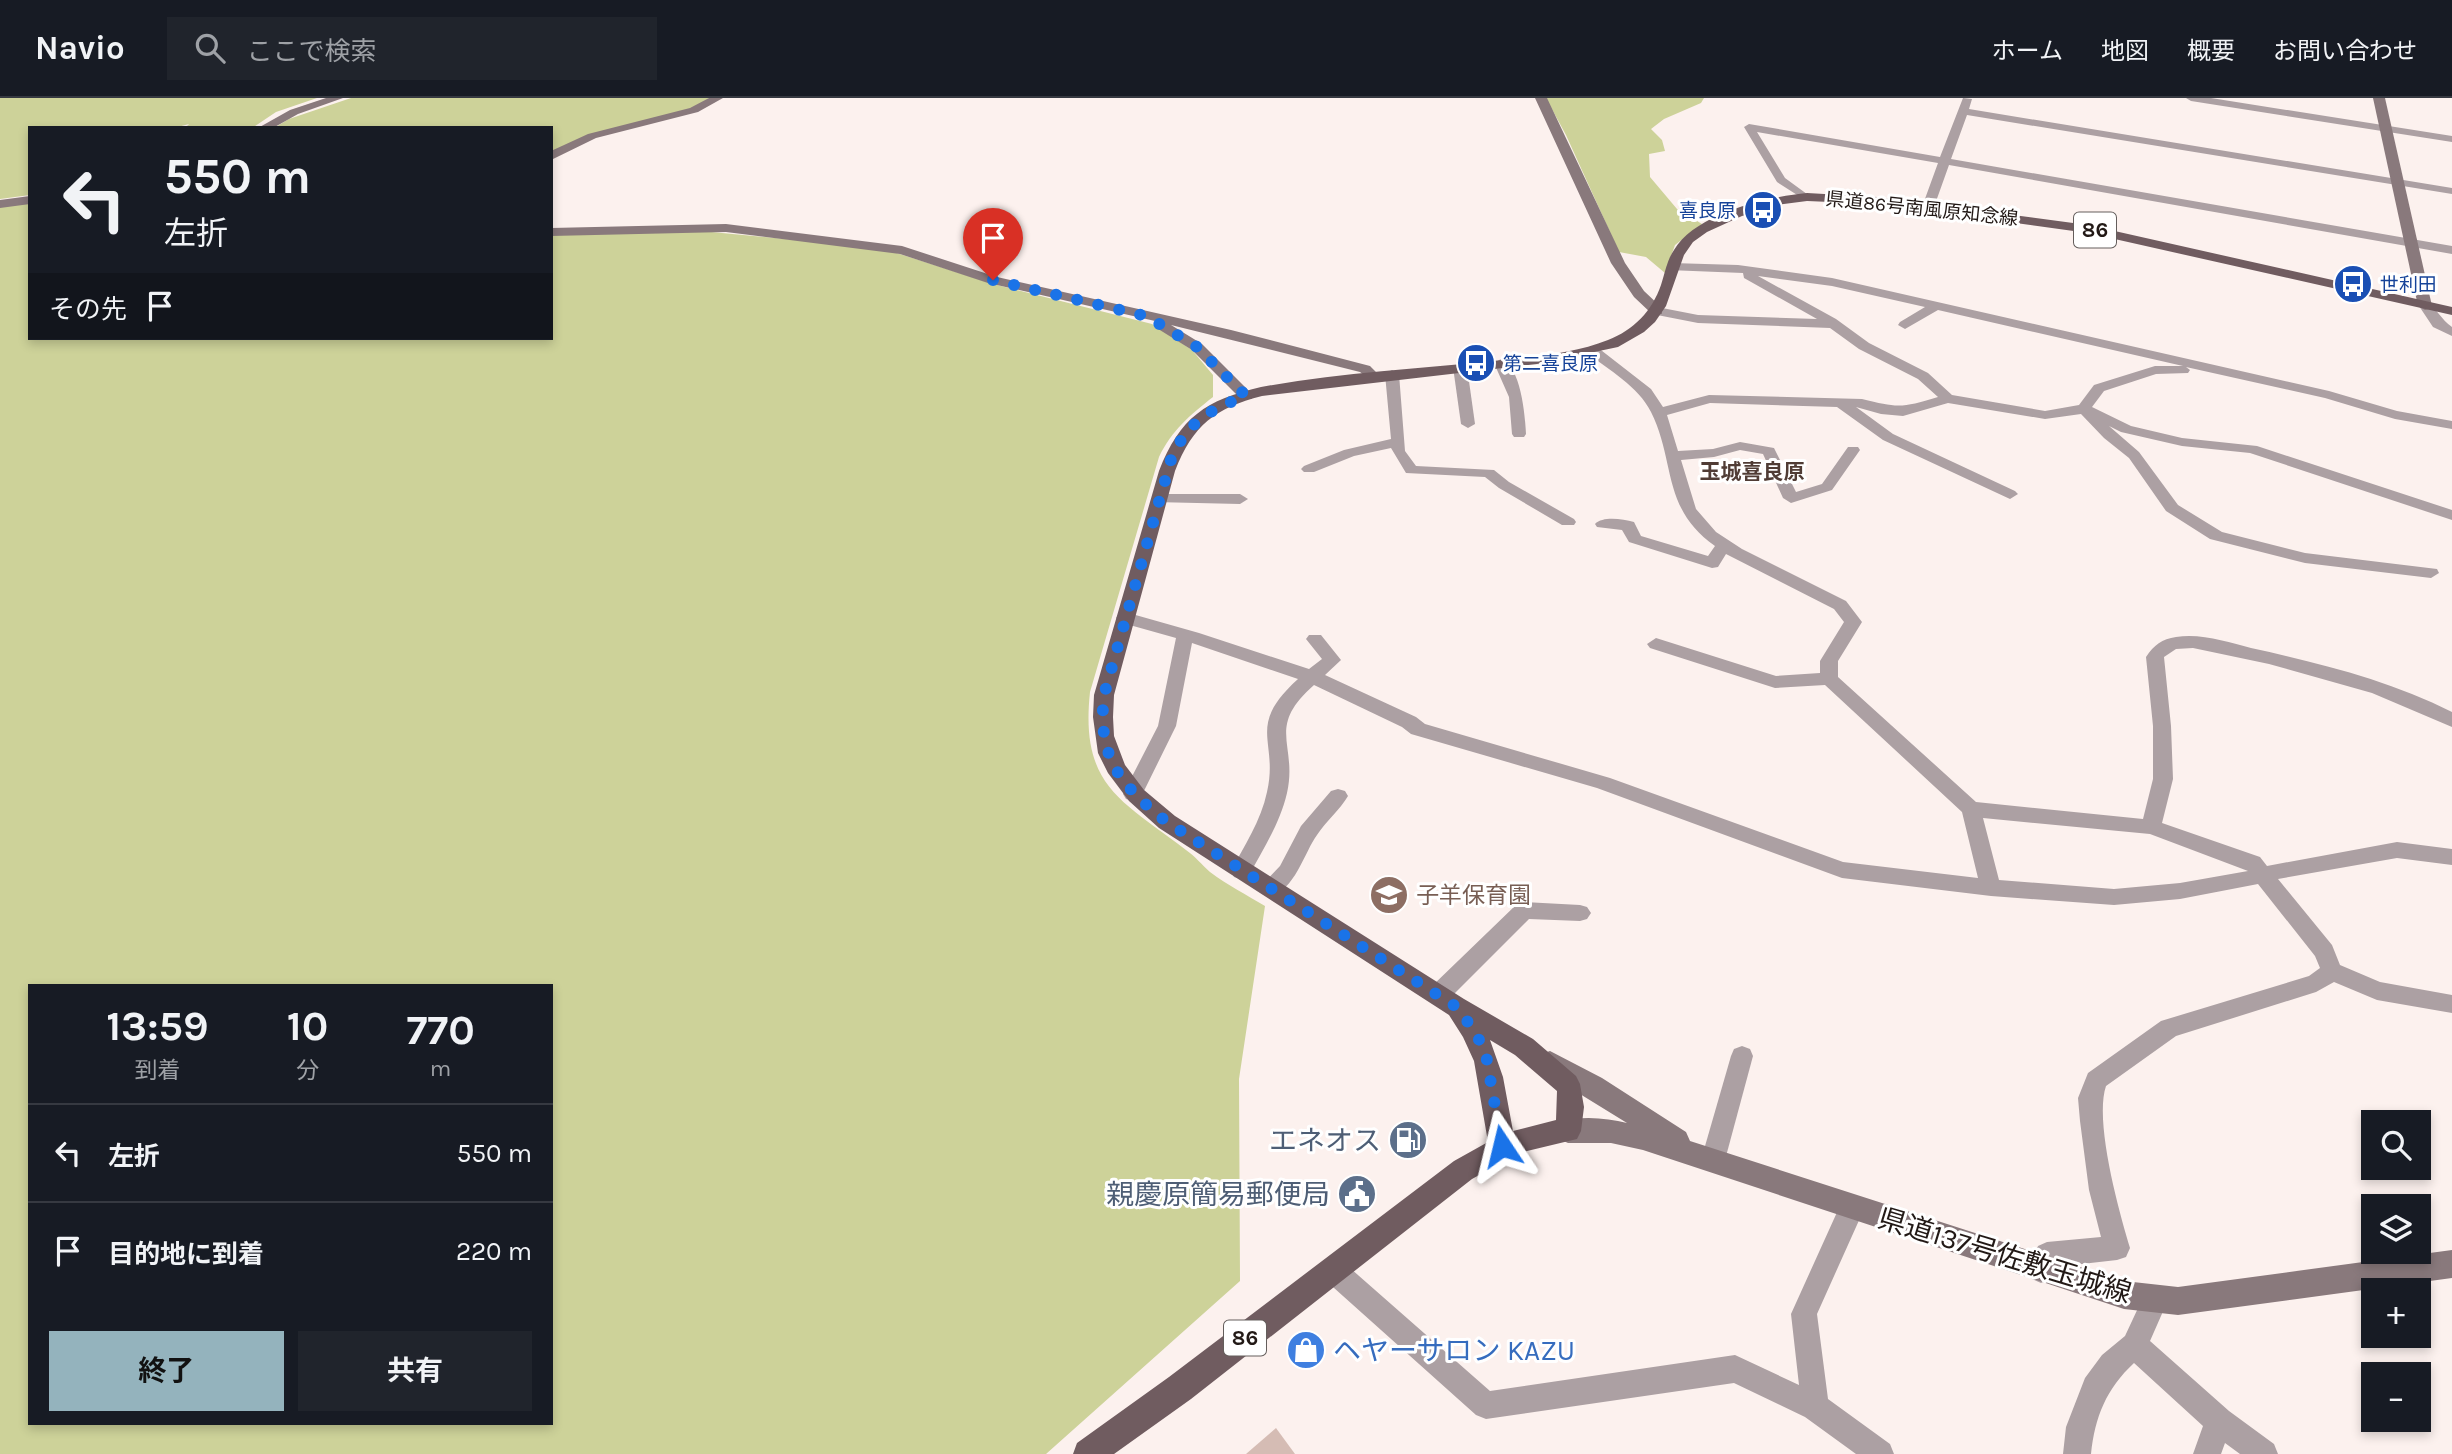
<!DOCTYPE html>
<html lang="ja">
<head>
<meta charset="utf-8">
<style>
	body { margin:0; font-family:Karla,"Noto Sans JP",sans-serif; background:#20242c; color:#f1f3f6; height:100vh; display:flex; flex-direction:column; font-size:26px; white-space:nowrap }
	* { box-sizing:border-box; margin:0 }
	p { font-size:23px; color:#9ea1a6 }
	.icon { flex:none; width:38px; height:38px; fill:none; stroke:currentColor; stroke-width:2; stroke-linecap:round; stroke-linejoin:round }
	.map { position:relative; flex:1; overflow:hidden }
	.side { position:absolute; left:28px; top:886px; width:525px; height:441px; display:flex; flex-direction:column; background:#171b24; border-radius:0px; box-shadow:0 4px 10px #0003 }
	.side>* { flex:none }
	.hud { position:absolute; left:28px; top:28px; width:525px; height:214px; border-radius:0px; box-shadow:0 4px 10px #0003; background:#171b24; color:#f1f3f6; overflow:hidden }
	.fabs { position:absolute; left:2361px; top:1012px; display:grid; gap:14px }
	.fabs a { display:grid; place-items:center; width:70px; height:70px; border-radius:0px; background:#171b24; box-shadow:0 4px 10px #0003; font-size:35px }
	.pin { position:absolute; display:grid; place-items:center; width:60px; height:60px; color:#fff; margin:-72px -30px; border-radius:50% 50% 50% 0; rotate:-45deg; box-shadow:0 0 7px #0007 }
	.pin .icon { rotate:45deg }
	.me { position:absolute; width:77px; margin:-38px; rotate:350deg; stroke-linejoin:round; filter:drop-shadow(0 0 5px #0008) }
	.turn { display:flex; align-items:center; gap:24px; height:147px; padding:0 21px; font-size:32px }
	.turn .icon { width:91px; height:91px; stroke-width:2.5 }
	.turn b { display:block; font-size:49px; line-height:60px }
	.then { display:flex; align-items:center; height:66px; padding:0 21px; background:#0003; gap:14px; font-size:26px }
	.eta { display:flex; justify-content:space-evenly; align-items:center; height:119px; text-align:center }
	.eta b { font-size:42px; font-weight:700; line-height:49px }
	.button { display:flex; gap:14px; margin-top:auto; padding:14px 21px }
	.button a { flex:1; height:80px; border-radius:0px; background:#94b3bd; color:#111; font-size:28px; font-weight:700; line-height:80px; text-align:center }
	.button a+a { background:#20242c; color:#f1f3f6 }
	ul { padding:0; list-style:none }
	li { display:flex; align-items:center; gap:21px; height:98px; padding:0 21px; border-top:2px solid #363941 }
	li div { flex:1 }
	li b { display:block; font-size:26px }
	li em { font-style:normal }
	header { display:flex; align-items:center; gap:42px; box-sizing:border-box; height:98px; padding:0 35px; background:#171b24; border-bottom:2px solid #363941 }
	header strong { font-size:33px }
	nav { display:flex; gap:38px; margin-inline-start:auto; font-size:24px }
	.search { width:490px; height:63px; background:#20242c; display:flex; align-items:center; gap:18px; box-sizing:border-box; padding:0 24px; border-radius:0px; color:#9ea1a6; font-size:26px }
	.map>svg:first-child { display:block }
	.green { fill:#cdd299; fill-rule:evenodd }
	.building { fill:#d5bcb4 }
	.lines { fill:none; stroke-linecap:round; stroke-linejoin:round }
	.street { fill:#aca0a3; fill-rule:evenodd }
	.secondary { fill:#89797c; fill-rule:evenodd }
	.primary { fill:#705c60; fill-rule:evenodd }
	.route { stroke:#1a73e8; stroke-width:12; stroke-dasharray:0 21.6 }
	.labels { text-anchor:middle; stroke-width:6; stroke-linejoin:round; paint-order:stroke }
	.far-street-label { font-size:19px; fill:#221916; stroke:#fff }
	.far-transit-label { font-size:19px; fill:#164399; stroke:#fff; text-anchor:start }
	.shield { fill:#fff; stroke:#645e5c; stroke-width:2 }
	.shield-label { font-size:21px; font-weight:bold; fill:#221916 }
	.far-quarter-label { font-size:21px; font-weight:bold; fill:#503c35; stroke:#fff }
	.education-label { font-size:23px; fill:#785e54; stroke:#fff; text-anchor:start }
	.near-service-label { font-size:28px; fill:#4e5e75; stroke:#fff; text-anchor:end }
	.near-street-label { font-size:28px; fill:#221916; stroke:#fff }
	.near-shop-label { font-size:28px; fill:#366cbe; stroke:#fff; text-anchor:start }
</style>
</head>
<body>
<header>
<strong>Navio</strong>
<div class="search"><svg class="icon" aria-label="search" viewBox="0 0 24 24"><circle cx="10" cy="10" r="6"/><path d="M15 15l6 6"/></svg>ここで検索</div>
<nav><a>ホーム</a><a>地図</a><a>概要</a><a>お問い合わせ</a></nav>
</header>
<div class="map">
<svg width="2452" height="1356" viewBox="0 0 2452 1356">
	<rect width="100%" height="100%" fill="#fcf1ee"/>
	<g class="green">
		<polygon points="0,0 317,0 276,14 252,30 185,30 189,26 174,30 30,30 30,97 0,101"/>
		<path d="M351 0H709C702 9 686 12 675 15 632 25 592 39 551 55V30H274L289 21Z"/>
		<polygon points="1546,0 1704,0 1701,5 1664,21 1651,31 1662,42 1665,53 1649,56 1650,79 1677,111 1702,126 1675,147 1665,175 1646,159 1619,154 1566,37"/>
		<path d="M30 105V240H551V137L701 133 881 150 997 187 1152 226 1192 252 1213 277V299C1190 317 1172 332 1159 359L1090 594C1080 688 1121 702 1186 752 1195 758 1202 767 1210 774 1227 787 1247 797 1265 808L1239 981 1240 1183 1046 1356H0V109ZM30 887H551V1325H30Z"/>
	</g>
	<polygon class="building" points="1276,1330 1295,1356 1246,1356"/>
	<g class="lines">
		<g class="street">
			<polygon points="1963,0 1972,1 1969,11 2452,90 2452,96 1967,17 1951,61 2452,148 2452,156 1949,67 1934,109 1928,112 1922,109 1938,65 1757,34 1785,80 1811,99 1805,102 1777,84 1744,29 1749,26 1940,59"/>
			<polygon points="2186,0 2211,0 2452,38 2452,44 2191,3"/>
			<path d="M1672 165 1738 167 1832 180 2329 293 2397 313 2452 323V331L2395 321 2325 300 2186 269 2190 272 2188 275 2156 276 2104 293 2092 309 2131 328 2182 340 2257 348 2452 412V422L2250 355 2182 348 2121 334 2109 328 2139 354 2178 407 2222 434 2305 455 2437 471 2439 475 2431 480 2305 465 2210 441 2166 413 2129 360 2104 340 2081 316 2045 321 1948 305 1903 318 1881 316 1856 309 1893 336 2015 393 2018 396 2010 401 1883 342 1837 309 1710 305 1667 317 1678 353 1713 351 1740 344 1774 350 1796 394 1822 386 1848 349H1858L1860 352 1832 392 1791 405 1783 400 1763 356 1740 352 1714 359 1681 362 1696 411 1716 434 1742 451 1846 503 1862 524 1838 563V579L1976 704 2143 721 2153 681V628L2146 559C2154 547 2162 541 2176 539 2201 535 2228 544 2251 550 2319 565 2389 582 2452 614V629L2372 595 2269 566 2193 550 2176 551 2164 559 2171 628 2173 681 2162 725 2260 759 2267 768 2397 744 2452 751V767L2397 760 2278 781 2332 847 2340 867 2380 884 2452 897V915L2377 902 2334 884 2316 894 2176 938 2106 988C2094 1024 2119 1113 2130 1150L2126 1159 2117 1162 2055 1169 2050 1181 2041 1185 2032 1181 2028 1172 2038 1148 2047 1144 2101 1139 2089 1092 2080 1023 2078 1000 2088 975 2161 923 2309 878 2320 870 2315 858 2258 786 2180 801 2114 807 1991 798 1842 780 1597 690 1411 636 1402 629 1314 587C1265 630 1298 646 1287 695 1280 725 1263 752 1248 779L1241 781 1234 779 1231 773C1244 748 1261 723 1267 694 1279 642 1245 629 1298 581L1192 545 1176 628 1140 701 1133 703 1126 701 1123 696 1158 628 1176 540 1119 524 1116 520 1119 516 1125 514 1199 535 1309 571 1322 561 1306 541 1309 537H1321L1341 562 1325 577 1416 619 1425 626 1610 680 1843 764 1978 780 1962 714 1825 587 1775 590 1650 550 1647 546 1656 540 1776 578 1820 575V563L1844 524 1834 511 1726 456 1718 469 1712 470 1629 444 1622 432 1597 429 1595 426C1603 418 1622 421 1634 424L1641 438 1708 458 1715 448C1661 410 1676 364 1651 314 1638 288 1609 272 1587 255V249H1597L1651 291 1663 309 1709 297 1862 301C1898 310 1902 310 1938 299L1918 281 1859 251 1830 230 1698 225 1652 216 1650 213 1657 209 1698 217 1817 221 1744 180 1743 175 1668 172 1666 169ZM1758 178 1832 188 1925 209 1900 224 1898 227 1905 231 1938 212 2183 268H2155L2094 287 2079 307 2045 313 1952 297 1928 275 1869 245 1836 221ZM1983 720 2150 736 2248 773 2180 785 2114 791 1999 782Z"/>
			<path d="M2425 204C2436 208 2441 222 2452 229V238L2433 229 2419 208Z"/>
			<path d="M1501 261C1521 268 1525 317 1526 336L1524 339H1514L1512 336 1509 299 1494 265Z"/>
			<polygon points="1460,265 1467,269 1475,326 1468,330 1461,326 1453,269"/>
			<polygon points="1392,272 1399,276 1405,353 1416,368 1494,372 1509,384 1574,421 1576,424 1574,427 1562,427 1499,390 1485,379 1406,375 1391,350 1354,358 1314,374 1304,374 1301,371 1304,368 1344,352 1391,341 1385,276"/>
			<polygon points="1159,396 1240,396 1248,401 1240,406 1154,404 1151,401"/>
			<path d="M1338 691 1345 693 1348 698C1340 712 1326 723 1317 737 1304 754 1291 805 1262 796L1259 790 1280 768 1301 728 1331 693Z"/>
			<polygon points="1524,804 1580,807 1587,809 1591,815 1587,821 1580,823 1529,821 1446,904 1438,906 1430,904 1427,897 1430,890 1517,806"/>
			<polygon points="1742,948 1750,951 1753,958 1725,1062 1722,1070 1713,1073 1704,1070 1701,1062 1731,958 1734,951"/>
			<polygon points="1852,1097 1861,1101 1865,1109 1817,1216 1828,1301 1890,1346 1894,1356 1856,1356 1805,1319 1734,1285 1486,1321 1476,1317 1324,1181 1320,1172 1324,1163 1333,1159 1342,1163 1490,1293 1735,1257 1799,1287 1791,1216 1843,1101"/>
			<path d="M2155 1189 2164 1193 2168 1202 2150 1243 2229 1313 2274 1346 2278 1356H2240L2225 1345 2221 1356H2193L2203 1328 2134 1265C2106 1291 2095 1319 2091 1356H2063L2066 1329 2085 1280 2102 1257 2125 1238 2146 1193Z"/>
		</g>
		<g class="secondary">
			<polygon points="326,0 343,0 298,16 273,30 258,30 290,12"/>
			<polygon points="709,0 723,0 698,14 596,40 551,62 551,53 588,36 690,10"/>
			<polygon points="1535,0 1547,0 1625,165 1644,193 1662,210 1662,216 1652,216 1634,199 1611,165"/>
			<polygon points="2373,0 2385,0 2432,208 2430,211 2425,212 2418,208"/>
			<polygon points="30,98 30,106 0,110 0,102"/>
			<polygon points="726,126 902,148 997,179 1231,232 1370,268 1380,278 1372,283 1360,274 1171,227 1202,246 1254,298 1251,301 1241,301 1192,252 1155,229 1155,223 988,185 900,156 726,134 551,138 551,130"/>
			<path d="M1550 953 1602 980 1686 1034 1690 1043 2124 1183 2178 1189 2452 1152V1180L2178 1217 2124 1211 1643 1052 1611 1045H1568L1559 1041 1555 1033 1559 1025C1579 1017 1606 1020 1627 1025L1541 972 1537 964 1541 956Z"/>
		</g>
		<path class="primary" d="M1807 95 1877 99 2088 127 2452 209V217L2088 135 1877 106 1807 103 1777 107 1742 118 1707 134 1693 144 1684 157 1666 208 1655 224 1644 234 1618 249 1537 266 1262 298C1215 310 1193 327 1175 373L1114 597 1113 619 1114 638 1125 667 1144 692 1175 718 1464 901 1533 941 1576 978 1580 986 1584 1009 1581 1033 1577 1041 1519 1055 1472 1081 1191 1301 1114 1356H1073L1077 1345 1169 1279 1454 1063 1488 1044 1474 963 1463 939 1449 917 1159 730 1129 703 1108 675 1098 655 1093 619 1094 597 1159 373C1180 319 1206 302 1261 289 1338 275 1416 271 1493 263 1531 259 1573 256 1608 242 1634 232 1652 213 1661 187 1665 175 1667 162 1674 152 1696 115 1767 99 1807 95ZM1490 942 1515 957 1557 993 1556 1022 1513 1033 1503 979Z"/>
	</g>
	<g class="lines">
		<path class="route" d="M993 182 1146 218 1197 249 1246 298C1210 312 1190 322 1172 358L1104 597C1097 659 1120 687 1167 724L1455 908 1475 933 1486 957 1502 1048"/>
	</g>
	<defs>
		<symbol id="bus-disc" viewBox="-11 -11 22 22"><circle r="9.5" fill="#1a4fb4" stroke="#fff"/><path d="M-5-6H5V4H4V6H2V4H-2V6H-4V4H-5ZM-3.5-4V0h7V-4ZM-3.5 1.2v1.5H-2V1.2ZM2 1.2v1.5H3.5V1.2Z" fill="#fff"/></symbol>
		<symbol id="school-disc" viewBox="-11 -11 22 22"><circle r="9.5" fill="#8d6e63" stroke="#fff"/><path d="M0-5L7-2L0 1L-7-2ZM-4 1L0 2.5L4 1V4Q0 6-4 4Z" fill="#fff"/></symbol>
		<symbol id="fuel-disc" viewBox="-11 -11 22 22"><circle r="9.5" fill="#5c6f8a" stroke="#fff"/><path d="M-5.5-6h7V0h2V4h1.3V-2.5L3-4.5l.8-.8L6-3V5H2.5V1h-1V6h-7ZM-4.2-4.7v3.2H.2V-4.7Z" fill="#fff"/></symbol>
		<symbol id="civic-disc" viewBox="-11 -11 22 22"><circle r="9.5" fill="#5c6f8a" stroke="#fff"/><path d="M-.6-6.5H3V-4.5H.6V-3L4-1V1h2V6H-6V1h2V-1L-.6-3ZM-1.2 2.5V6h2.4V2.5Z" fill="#fff"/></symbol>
		<symbol id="shop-disc" viewBox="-11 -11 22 22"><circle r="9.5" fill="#3f7fe0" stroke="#fff"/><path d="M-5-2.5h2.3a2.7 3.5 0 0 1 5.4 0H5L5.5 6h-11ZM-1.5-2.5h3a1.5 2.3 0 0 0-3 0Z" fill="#fff"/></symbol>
	</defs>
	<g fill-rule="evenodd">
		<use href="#bus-disc" x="1741" y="90" width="44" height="44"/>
		<use href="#bus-disc" x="2331" y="164" width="44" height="44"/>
		<use href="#bus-disc" x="1454" y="243" width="44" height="44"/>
		<use href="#school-disc" x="1367" y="775" width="44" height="44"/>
		<use href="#fuel-disc" x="1386" y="1020" width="44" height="44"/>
		<use href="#civic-disc" x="1335" y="1074" width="44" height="44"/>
		<use href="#shop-disc" x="1284" y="1230" width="44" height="44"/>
	</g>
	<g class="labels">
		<g class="far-street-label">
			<text transform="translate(1922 110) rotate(6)" y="7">県道86号南風原知念線</text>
		</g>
		<g class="far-transit-label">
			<text x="1736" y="119" text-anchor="end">喜良原</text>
			<text x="2380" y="193">世利田</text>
			<text x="1503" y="272">第二喜良原</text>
		</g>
		<g class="shield">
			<rect x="2074" y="114.5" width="42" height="35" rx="5"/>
			<rect x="1224" y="1222.5" width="42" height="35" rx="5"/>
		</g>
		<g class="shield-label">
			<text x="2095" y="139">86</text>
			<text x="1245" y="1247">86</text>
		</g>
		<g class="far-quarter-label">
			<text x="1752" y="381">玉城喜良原</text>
		</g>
		<g class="education-label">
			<text x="1416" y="805">子羊保育園</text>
		</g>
		<g class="near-service-label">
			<text x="1381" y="1052">エネオス</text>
			<text x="1330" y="1106">親慶原簡易郵便局</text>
		</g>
		<g class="near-street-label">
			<text transform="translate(2005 1157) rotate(17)" y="10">県道137号佐敷玉城線</text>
		</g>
		<g class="near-shop-label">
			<text x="1333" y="1262">ヘヤーサロン KAZU</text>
		</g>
	</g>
</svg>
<div class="fabs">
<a><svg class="icon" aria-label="search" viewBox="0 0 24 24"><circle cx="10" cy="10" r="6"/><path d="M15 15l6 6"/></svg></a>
<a><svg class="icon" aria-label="layers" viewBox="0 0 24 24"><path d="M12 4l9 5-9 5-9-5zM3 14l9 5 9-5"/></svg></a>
<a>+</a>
<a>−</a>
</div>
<div class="pin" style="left:993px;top:182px;background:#d93025"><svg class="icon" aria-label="arrive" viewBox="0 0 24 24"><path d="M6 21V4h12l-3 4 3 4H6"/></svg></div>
<svg class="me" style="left:1502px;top:1048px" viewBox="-20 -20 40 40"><path d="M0-17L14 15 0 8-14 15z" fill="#1a73e8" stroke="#fff" stroke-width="4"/></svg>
<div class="hud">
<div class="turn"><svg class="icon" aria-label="left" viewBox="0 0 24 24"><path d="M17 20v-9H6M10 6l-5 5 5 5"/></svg><div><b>550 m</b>左折</div></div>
<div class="then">その先<svg class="icon" aria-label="arrive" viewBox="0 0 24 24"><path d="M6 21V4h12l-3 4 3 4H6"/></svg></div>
</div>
<section class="side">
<div class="eta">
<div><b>13:59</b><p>到着</p></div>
<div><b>10</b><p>分</p></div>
<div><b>770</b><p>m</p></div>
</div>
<ul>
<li><svg class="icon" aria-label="left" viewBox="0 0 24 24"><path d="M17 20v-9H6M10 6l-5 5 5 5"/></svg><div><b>左折</b></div><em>550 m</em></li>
<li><svg class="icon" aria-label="arrive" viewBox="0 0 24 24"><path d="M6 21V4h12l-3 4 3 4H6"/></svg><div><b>目的地に到着</b></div><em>220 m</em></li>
</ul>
<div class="button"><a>終了</a><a>共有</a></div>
</section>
</div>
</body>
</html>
